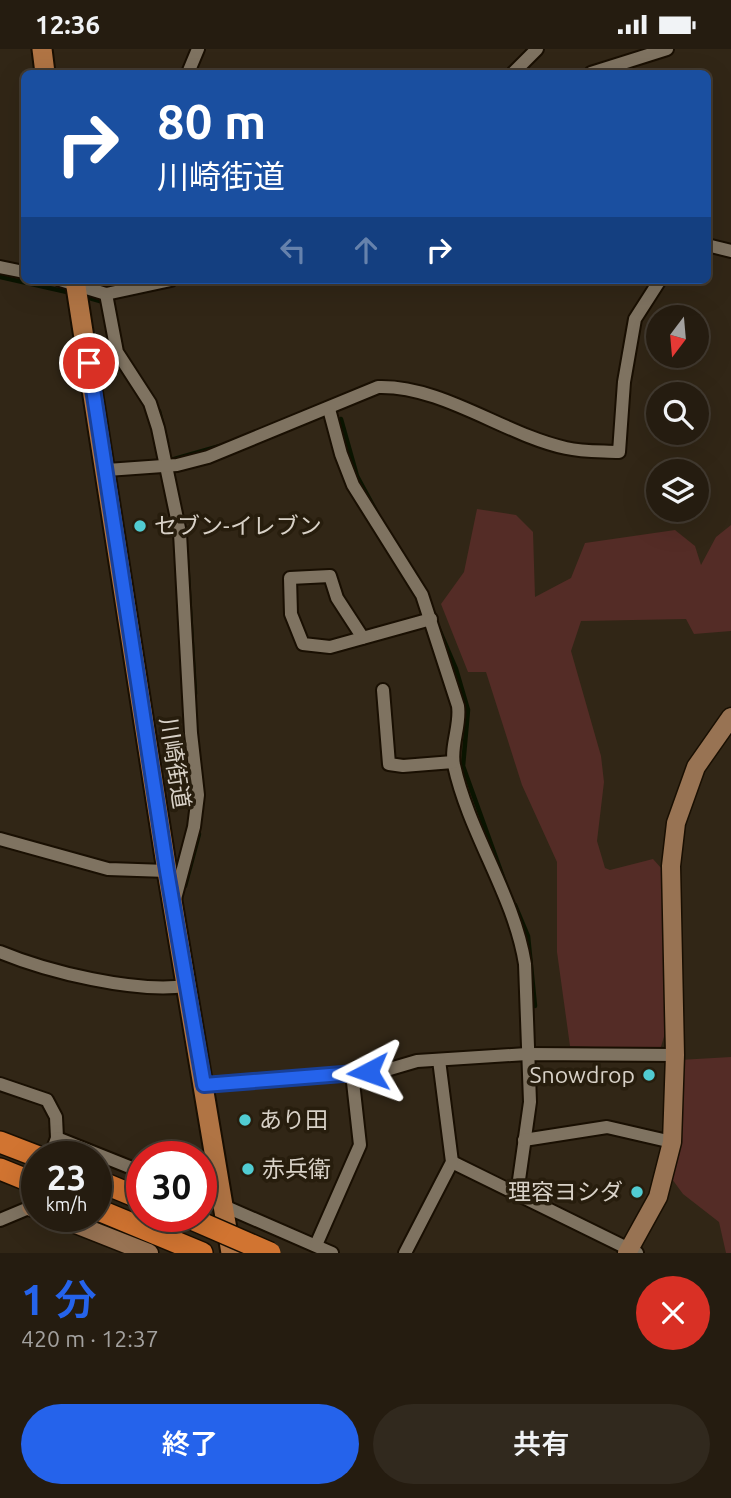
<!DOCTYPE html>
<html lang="ja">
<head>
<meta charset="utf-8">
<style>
	body { margin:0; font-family:Ubuntu,"Noto Sans JP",sans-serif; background:#31291e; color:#f1f3f6; height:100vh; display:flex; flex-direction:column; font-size:26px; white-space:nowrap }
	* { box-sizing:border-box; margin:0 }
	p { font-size:23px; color:#a3a19f }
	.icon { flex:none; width:38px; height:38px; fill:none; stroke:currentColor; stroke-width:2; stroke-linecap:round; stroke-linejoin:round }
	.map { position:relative; height:1204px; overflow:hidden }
	.sheet { display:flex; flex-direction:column; background:#251c10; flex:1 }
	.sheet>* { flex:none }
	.top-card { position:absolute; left:21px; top:21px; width:690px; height:214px; border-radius:10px; box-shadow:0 7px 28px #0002,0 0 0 2px #423a30; background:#1a4fa0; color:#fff; overflow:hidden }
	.needle { width:46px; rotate:196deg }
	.fabs { position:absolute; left:646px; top:256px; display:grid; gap:14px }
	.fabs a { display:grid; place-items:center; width:63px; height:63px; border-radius:50%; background:#251c10; box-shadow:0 7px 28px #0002,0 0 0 2px #423a30; font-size:35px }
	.speed { position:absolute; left:21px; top:1092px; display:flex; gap:14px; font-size:35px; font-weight:700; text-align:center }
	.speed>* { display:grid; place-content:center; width:91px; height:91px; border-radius:50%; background:#251c10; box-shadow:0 7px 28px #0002,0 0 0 2px #423a30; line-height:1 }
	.speed small { font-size:18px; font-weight:400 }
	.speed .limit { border:10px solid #d22; background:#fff; color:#111 }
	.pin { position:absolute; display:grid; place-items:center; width:60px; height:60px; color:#fff; margin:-30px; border:4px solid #fff; border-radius:50%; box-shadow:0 2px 7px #0007 }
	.me { position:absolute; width:77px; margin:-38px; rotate:266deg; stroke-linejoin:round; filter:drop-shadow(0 0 5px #0008) }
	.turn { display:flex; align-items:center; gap:24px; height:147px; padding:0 21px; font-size:32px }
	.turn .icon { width:91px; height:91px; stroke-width:2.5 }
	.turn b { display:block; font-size:49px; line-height:60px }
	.lanes { display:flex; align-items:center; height:66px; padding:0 21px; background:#0003; justify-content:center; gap:35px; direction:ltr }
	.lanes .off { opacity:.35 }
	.round { display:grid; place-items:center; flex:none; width:74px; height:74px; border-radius:37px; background:#31291e }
	.headline { display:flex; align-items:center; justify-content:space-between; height:119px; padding:0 21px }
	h1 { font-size:42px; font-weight:600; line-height:52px; color:#2563eb }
	.action { display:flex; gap:14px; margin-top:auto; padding:14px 21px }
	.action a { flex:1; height:80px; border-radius:42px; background:#2563eb; color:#fff; font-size:28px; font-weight:600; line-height:80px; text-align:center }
	.action a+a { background:#31291e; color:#f1f3f6 }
	.status { display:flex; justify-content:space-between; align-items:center; height:49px; padding:0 35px; background:#251c10; direction:ltr }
	.status svg { height:19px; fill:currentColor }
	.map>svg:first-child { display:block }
	.green { fill:#542c26 }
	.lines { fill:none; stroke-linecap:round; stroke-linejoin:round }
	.stream { stroke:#0a1400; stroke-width:4.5 }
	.street-casing { stroke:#190f02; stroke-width:16 }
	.secondary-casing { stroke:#190f02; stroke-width:21 }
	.primary-casing { stroke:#190f02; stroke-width:23 }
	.highway-casing { stroke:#190f02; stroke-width:24 }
	.street { stroke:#7f7361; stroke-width:12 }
	.secondary { stroke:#987353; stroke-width:18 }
	.primary { stroke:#b07444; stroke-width:19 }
	.highway { stroke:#d17431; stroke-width:21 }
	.highway-bridge-casing { stroke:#190f02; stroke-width:24; stroke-linecap:butt }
	.highway-bridge { stroke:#d17431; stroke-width:21 }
	.route-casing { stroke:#184099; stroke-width:18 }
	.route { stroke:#2563eb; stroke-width:12 }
	.poi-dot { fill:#51ccd2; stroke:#271d0d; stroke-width:2.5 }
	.labels { text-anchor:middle; stroke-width:7; stroke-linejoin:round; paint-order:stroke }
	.poi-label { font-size:23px; fill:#d8d1c7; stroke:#271d0d; text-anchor:start }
	.street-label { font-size:23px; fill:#d8d1c7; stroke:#271d0d }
</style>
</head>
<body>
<div class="status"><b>12:36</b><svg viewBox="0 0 49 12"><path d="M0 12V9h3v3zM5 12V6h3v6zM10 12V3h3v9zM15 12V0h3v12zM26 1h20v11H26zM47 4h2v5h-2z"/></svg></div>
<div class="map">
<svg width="731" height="1204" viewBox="0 0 731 1204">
	<rect width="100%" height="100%" fill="#312616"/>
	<g class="green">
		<polygon points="477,460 516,466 533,483 535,548 571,529 585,494 675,481 695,497 701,516 716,488 731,476 731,582 694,585 686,570 581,572 571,602 601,707 604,733 597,792 605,819 610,821 653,810 662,820 666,981 660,1001 570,997 557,903 557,813 522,736 486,623 468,623 441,555 464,523"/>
		<polygon points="731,1008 731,1204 726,1204 719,1173 683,1145 672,1130 679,1011"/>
	</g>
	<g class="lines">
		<g class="stream">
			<polyline points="0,228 67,243"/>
			<polyline points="86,248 100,252"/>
			<polyline points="159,362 167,394"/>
			<polyline points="341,370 357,427 376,462"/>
			<polyline points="171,411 220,397"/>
			<polyline points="187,511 195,645"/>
			<polyline points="438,578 456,620 468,661 463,717 508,842"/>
			<polyline points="185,837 199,785"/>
			<polyline points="515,856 528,887 535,957"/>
		</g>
		<defs>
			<g id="street">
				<polyline points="188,24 198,0"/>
				<polyline points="513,24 537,0"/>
				<polyline points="591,24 667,0"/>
				<polyline points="707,196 731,202"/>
				<polyline points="0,218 24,223"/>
				<polyline points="60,231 106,245 171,231"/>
				<polyline points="106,245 117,303 150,354 158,379 180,484 191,684 198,746 194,778 175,850"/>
				<path d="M329 360 341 405 353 436 422 546 458 657C461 676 450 697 454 716 469 785 514 846 525 915L530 1053 517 1145 452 1113"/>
				<path d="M107 421 177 416 208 408 378 338C442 336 505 386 566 399 583 403 602 402 619 403L624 333 635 270 660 231"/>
				<polyline points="363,589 337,549 330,527 290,529 291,565 303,595 330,598 431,570"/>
				<polyline points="383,641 389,715 403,717 453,713"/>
				<polyline points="0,790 108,820 167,822"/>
				<path d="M0 903C48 923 135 944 186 937"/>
				<polyline points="0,1035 47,1051 56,1068 57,1089 142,1123"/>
				<polyline points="204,1036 383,1022 417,1012 527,1005 675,1006"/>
				<polyline points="524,1091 607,1078 672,1093"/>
				<polyline points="50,1108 57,1089"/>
				<polyline points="517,1145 637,1204"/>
				<polyline points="201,1147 332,1204"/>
				<polyline points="0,1171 31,1158 37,1144"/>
				<polyline points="316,1196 360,1096 352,1024"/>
				<polyline points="405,1204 452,1113 439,1011"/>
			</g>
			<g id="secondary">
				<polyline points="31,1158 37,1160"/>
				<polyline points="55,1167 149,1204"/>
				<polyline points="627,1204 658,1148 672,1093 675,1006 671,817 676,774 696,718 731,668"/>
			</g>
			<g id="primary">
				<polyline points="42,0 45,24"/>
				<polyline points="75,231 167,822 231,1204"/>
			</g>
			<g id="highway">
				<polyline points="0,1093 39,1108"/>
				<polyline points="0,1120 37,1135"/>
				<polyline points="96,1131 142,1150"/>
				<polyline points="96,1160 202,1204"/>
			</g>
		</defs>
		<use href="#street" class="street-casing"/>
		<use href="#secondary" class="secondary-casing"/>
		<use href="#primary" class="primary-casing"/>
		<use href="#highway" class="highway-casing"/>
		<use href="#street" class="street"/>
		<use href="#secondary" class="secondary"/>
		<use href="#primary" class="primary"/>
		<use href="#highway" class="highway"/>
		<defs>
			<polyline id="highway-bridge" points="185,1167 270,1204"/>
		</defs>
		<use href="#highway-bridge" class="highway-bridge-casing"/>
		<use href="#highway-bridge" class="highway-bridge"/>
	</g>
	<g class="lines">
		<defs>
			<polyline id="route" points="89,314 167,822 204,1036 368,1023"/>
		</defs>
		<use href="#route" class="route-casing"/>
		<use href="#route" class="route"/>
	</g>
	<g class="poi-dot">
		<circle cx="140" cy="477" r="7"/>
		<circle cx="649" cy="1026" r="7"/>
		<circle cx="245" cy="1071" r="7"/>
		<circle cx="248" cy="1120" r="7"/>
		<circle cx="637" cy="1143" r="7"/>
	</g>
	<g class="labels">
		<g class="poi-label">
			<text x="154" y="485">セブン-イレブン</text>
			<text x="635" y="1034" text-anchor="end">Snowdrop</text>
			<text x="259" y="1079">あり田</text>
			<text x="262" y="1128">赤兵衛</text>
			<text x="623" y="1151" text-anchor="end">理容ヨシダ</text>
		</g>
		<g class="street-label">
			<text transform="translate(175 714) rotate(81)" y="8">川崎街道</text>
		</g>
	</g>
</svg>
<div class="fabs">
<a><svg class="needle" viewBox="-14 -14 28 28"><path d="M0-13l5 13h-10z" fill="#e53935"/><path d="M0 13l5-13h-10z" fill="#a3a19f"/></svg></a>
<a><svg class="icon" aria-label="search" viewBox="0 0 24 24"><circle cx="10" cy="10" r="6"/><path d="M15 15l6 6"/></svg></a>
<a><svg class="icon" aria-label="layers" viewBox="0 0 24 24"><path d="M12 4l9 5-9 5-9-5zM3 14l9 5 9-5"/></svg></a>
</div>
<div class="speed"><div>23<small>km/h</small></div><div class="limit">30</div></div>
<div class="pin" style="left:89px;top:314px;background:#d93025"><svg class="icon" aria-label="arrive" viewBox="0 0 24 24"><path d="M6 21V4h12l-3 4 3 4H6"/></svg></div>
<svg class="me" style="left:368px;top:1023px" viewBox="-20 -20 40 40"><path d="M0-17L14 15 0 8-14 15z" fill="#2563eb" stroke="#fff" stroke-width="4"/></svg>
<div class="top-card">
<div class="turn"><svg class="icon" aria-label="right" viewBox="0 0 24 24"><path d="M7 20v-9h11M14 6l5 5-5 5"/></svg><div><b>80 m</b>川崎街道</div></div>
<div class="lanes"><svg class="icon off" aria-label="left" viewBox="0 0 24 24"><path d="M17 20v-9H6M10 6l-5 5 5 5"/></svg><svg class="icon off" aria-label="ahead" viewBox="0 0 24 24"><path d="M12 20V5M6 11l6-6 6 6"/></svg><svg class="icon" aria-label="right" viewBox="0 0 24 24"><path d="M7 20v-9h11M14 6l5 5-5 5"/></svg></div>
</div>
</div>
<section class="sheet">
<div class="headline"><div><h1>1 分</h1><p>420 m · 12:37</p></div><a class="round" style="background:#d93025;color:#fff"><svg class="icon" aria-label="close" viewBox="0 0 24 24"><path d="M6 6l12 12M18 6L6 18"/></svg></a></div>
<div class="action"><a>終了</a><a>共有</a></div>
</section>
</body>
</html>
